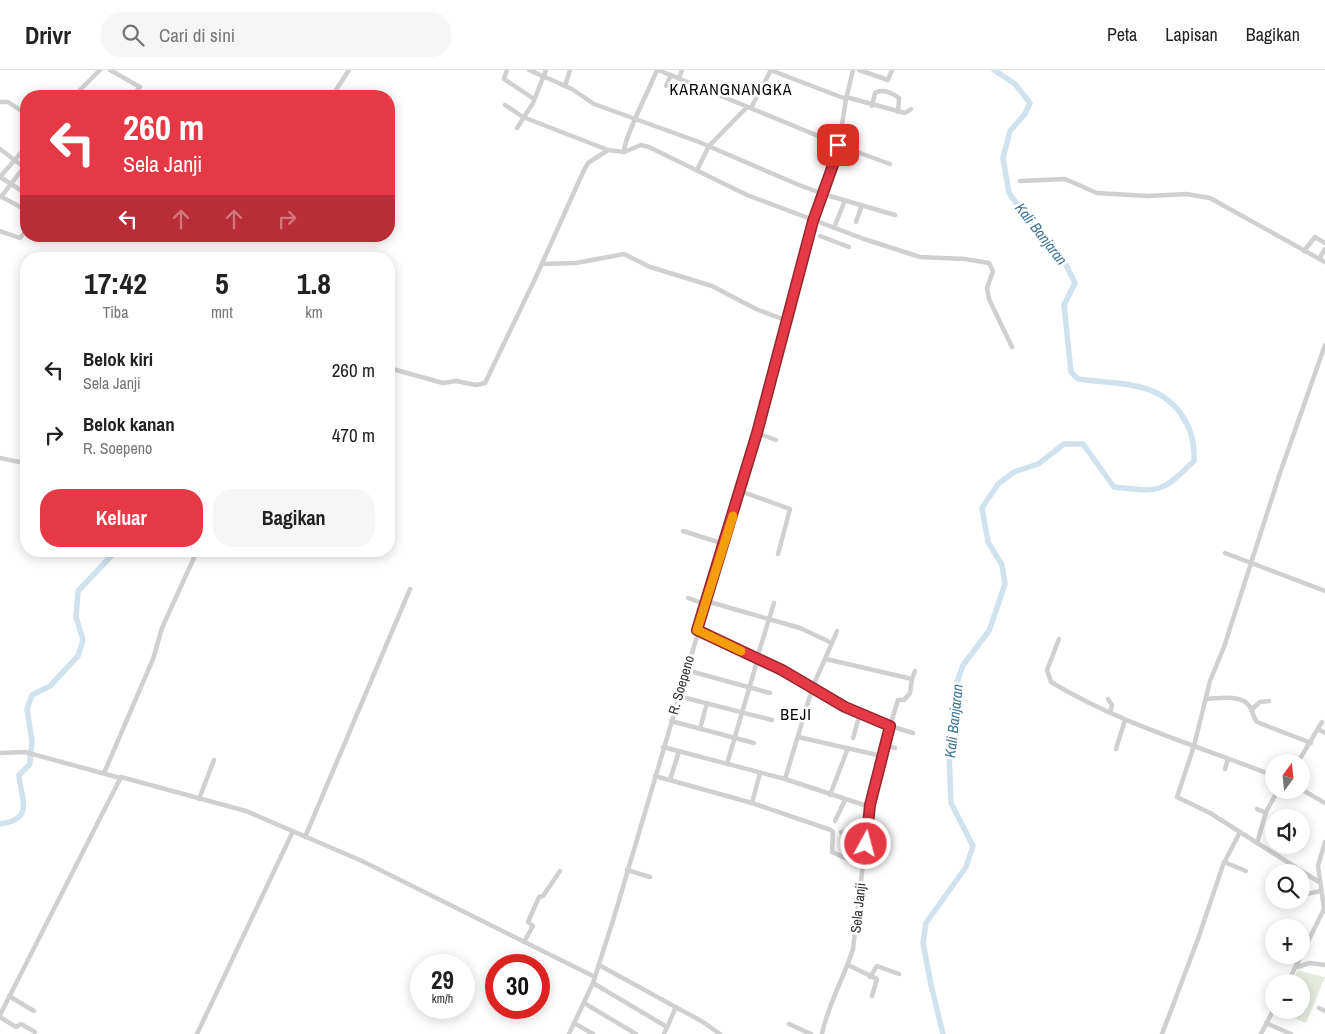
<!DOCTYPE html>
<html lang="id">
<head>
<meta charset="utf-8">
<style>
	body { margin:0; font-family:"Archivo Narrow",sans-serif; background:#f6f6f6; color:#222; height:100vh; display:flex; flex-direction:column; font-size:19px; white-space:nowrap }
	* { box-sizing:border-box; margin:0 }
	p { font-size:16px; color:#767676 }
	.icon { flex:none; width:28px; height:28px; fill:none; stroke:currentColor; stroke-width:2; stroke-linecap:round; stroke-linejoin:round }
	.map { position:relative; flex:1; overflow:hidden }
	.details { position:absolute; left:20px; top:182px; width:375px; height:305px; display:flex; flex-direction:column; background:#fff; border-radius:20px; box-shadow:0 2px 12px #0003 }
	.details>* { flex:none }
	.hud { position:absolute; left:20px; top:20px; width:375px; height:152px; border-radius:20px; box-shadow:0 2px 12px #0003; background:#e63946; color:#fff; overflow:hidden }
	.needle { width:32px; rotate:15deg }
	.tools { position:absolute; left:1265px; top:684px; display:grid; gap:10px }
	.tools a { display:grid; place-items:center; width:45px; height:45px; border-radius:50%; background:#fff; box-shadow:0 2px 12px #0003; font-size:25px }
	.speed { position:absolute; left:410px; top:884px; display:flex; gap:10px; font-size:25px; font-weight:700; text-align:center }
	.speed>* { display:grid; place-content:center; width:65px; height:65px; border-radius:50%; background:#fff; box-shadow:0 2px 12px #0003; line-height:1 }
	.speed small { font-size:12px; font-weight:400 }
	.speed .limit { border:8px solid #d22; background:#fff; color:#111 }
	.pin { position:absolute; display:grid; place-items:center; width:42px; height:42px; color:#fff; margin:-21px; border-radius:10px; box-shadow:0 2px 8px #0006 }
	.me { position:absolute; width:55px; margin:-28px; rotate:7deg; stroke-linejoin:round; filter:drop-shadow(0 0 4px #0008) }
	.turn { display:flex; align-items:center; gap:18px; height:105px; padding:0 20px; font-size:22px }
	.turn .icon { width:65px; height:65px; stroke-width:2.5 }
	.turn b { display:block; font-size:35px; line-height:42px }
	.lanes { display:flex; align-items:center; height:48px; padding:0 20px; background:#0003; justify-content:center; gap:25px; direction:ltr }
	.lanes .off { opacity:.35 }
	.eta { display:flex; justify-content:space-evenly; align-items:center; height:85px; text-align:center }
	.eta b { font-size:30px; font-weight:700; line-height:35px }
	.cta { display:flex; gap:10px; margin-top:auto; padding:10px 20px }
	.cta a { flex:1; height:58px; border-radius:20px; background:#e63946; color:#fff; font-size:20px; font-weight:700; line-height:58px; text-align:center }
	.cta a+a { background:#f6f6f6; color:#222 }
	ul { padding:0; list-style:none }
	li { display:flex; align-items:center; gap:15px; height:65px; padding:0 20px }
	li div { flex:1 }
	li b { display:block; font-size:19px }
	li em { font-style:normal }
	header { display:flex; align-items:center; gap:30px; box-sizing:border-box; height:70px; padding:0 25px; background:#fff; border-bottom:1px solid #e0e0e0 }
	header strong { font-size:24px }
	nav { display:flex; gap:28px; margin-inline-start:auto; font-size:18px }
	.search { width:350px; height:45px; background:#f6f6f6; display:flex; align-items:center; gap:12px; box-sizing:border-box; padding:0 18px; border-radius:20px; color:#767676; font-size:19px }
	.map>svg:first-child { display:block }
	.green { fill:#e6ecdf }
	.lines { fill:none; stroke-linecap:round; stroke-linejoin:round }
	.river { stroke:#cfe2ee; stroke-width:5.5 }
	.minor { stroke:#d0d0d0; stroke-width:4.5 }
	.route-casing { stroke:#96252e; stroke-width:12 }
	.route { stroke:#e63946; stroke-width:9 }
	.slow { stroke:#f59e0b; stroke-width:9 }
	.labels { text-anchor:middle; stroke-width:5; stroke-linejoin:round; paint-order:stroke }
	.street-label { font-size:14px; fill:#333; stroke:#fff }
	.water-label { font-size:15px; font-style:italic; fill:#3f7597; stroke:#fff }
	.quarter-label { font-size:16px; letter-spacing:1px; fill:#000; stroke:#fff }
</style>
</head>
<body>
<header>
<strong>Drivr</strong>
<div class="search"><svg class="icon" aria-label="search" viewBox="0 0 24 24"><circle cx="10" cy="10" r="6"/><path d="M15 15l6 6"/></svg>Cari di sini</div>
<nav><a>Peta</a><a>Lapisan</a><a>Bagikan</a></nav>
</header>
<div class="map">
<svg width="1325" height="964" viewBox="0 0 1325 964">
	<rect width="100%" height="100%" fill="#fff"/>
	<polygon class="green" points="1298,900 1325,907 1306,953 1276,940 1301,940 1301,912 1291,912"/>
	<g class="lines">
		<g class="river">
			<path d="M0 754C35 749 21 730 19 705L30 694V689L32 671 27 639 32 625 50 616 78 586 83 570 76 547 78 521 116 481"/>
			<path d="M943 964 931 915 923 873 926 853 966 797 973 776 951 733 949 680 955 618 963 595 989 561 1005 514 1002 495 988 472 982 438 998 414 1014 402 1038 394 1064 374H1083L1114 417C1160 422 1160 424 1194 391 1196 356 1175 325 1140 317 1120 312 1098 312 1078 309L1071 302 1064 235 1075 213 1062 187 1031 153 1009 123 1003 88 1010 61 1025 44 1030 33 1015 14 994 0"/>
		</g>
		<g class="minor">
			<polyline points="110,0 140,17 133,26"/>
			<polyline points="507,0 504,9 534,29"/>
			<polyline points="529,0 572,19 594,34 699,72 799,115 823,124 895,145"/>
			<polyline points="770,0 846,29"/>
			<polyline points="859,0 888,10 892,0"/>
			<polyline points="679,8 682,0"/>
			<polyline points="565,16 570,0"/>
			<polyline points="666,16 671,5"/>
			<polyline points="74,26 100,0"/>
			<polyline points="332,26 349,0"/>
			<polyline points="846,27 905,43 911,39"/>
			<polyline points="0,32 8,32 26,44"/>
			<polyline points="505,35 523,47 608,80 624,82 641,75 649,77 747,125 864,169 920,187 965,189 989,193 993,201 987,218 989,229 1012,277"/>
			<path d="M872 36 875 23C883 18 892 23 899 28L898 42"/>
			<polyline points="751,38 771,0"/>
			<polyline points="517,58 533,33 546,0"/>
			<polyline points="839,74 846,29 853,0"/>
			<polyline points="838,75 890,94"/>
			<polyline points="0,79 25,98"/>
			<path d="M624 82C623 70 651 16 657 0"/>
			<polyline points="697,100 709,76 747,37"/>
			<polyline points="0,107 26,77"/>
			<polyline points="0,107 22,121 26,117"/>
			<polyline points="1020,111 1065,109 1097,123 1148,126 1186,124 1210,128 1325,192"/>
			<polyline points="0,126 26,140"/>
			<polyline points="1,127 24,97"/>
			<polyline points="856,152 862,135"/>
			<polyline points="834,158 845,130"/>
			<polyline points="0,161 20,168 26,161"/>
			<polyline points="820,166 849,177"/>
			<polyline points="1304,181 1315,167 1325,173"/>
			<polyline points="1319,189 1325,179"/>
			<polyline points="542,194 576,193 624,184 650,197 712,216 756,239 785,250"/>
			<polyline points="389,298 443,313 456,311 476,315 485,313 535,209 584,100 588,93 608,80"/>
			<polyline points="757,363 776,370"/>
			<polyline points="0,388 19,392 26,392"/>
			<polyline points="740,421 790,439 778,484"/>
			<polyline points="683,461 724,474"/>
			<polyline points="1225,483 1325,521"/>
			<polyline points="688,528 705,534"/>
			<polyline points="706,531 800,558 832,573 813,616 785,709"/>
			<path d="M697 559 782 600 845 637 890 656 870 735 853 879C844 908 828 934 822 964"/>
			<path d="M1059 569 1047 600 1051 612C1120 654 1199 676 1274 706"/>
			<polyline points="832,573 837,561"/>
			<polyline points="757,588 774,533"/>
			<polyline points="826,589 912,609 910,623 904,630 898,630 890,656 913,663"/>
			<polyline points="686,600 770,623"/>
			<polyline points="912,609 915,601"/>
			<polyline points="678,626 772,650"/>
			<polyline points="1108,629 1112,635 1110,643"/>
			<path d="M1207 629C1219 628 1243 624 1250 637 1253 642 1253 647 1257 652L1311 673"/>
			<polyline points="1251,640 1260,632 1269,631"/>
			<polyline points="671,651 754,673"/>
			<polyline points="700,659 707,633"/>
			<polyline points="1318,659 1325,663"/>
			<polyline points="798,667 882,686"/>
			<polyline points="853,668 860,644"/>
			<polyline points="886,676 895,678"/>
			<polyline points="663,677 785,709 870,737"/>
			<polyline points="1116,679 1125,650"/>
			<polyline points="0,683 25,682 120,708"/>
			<polyline points="1298,692 1322,652"/>
			<polyline points="727,694 758,588"/>
			<polyline points="1225,699 1228,689"/>
			<polyline points="104,703 153,589 162,558 197,481"/>
			<polyline points="655,706 752,733 831,760 833,762 832,782 863,796"/>
			<polyline points="670,710 679,681"/>
			<polyline points="1301,719 1325,733"/>
			<polyline points="830,725 848,678"/>
			<polyline points="199,729 214,690"/>
			<polyline points="752,733 760,703"/>
			<polyline points="1257,739 1266,743"/>
			<polyline points="835,751 845,730"/>
			<polyline points="841,762 866,770"/>
			<polyline points="305,767 410,519"/>
			<polyline points="1257,773 1266,742 1278,720"/>
			<polyline points="1224,792 1246,801"/>
			<polyline points="627,800 650,807"/>
			<polyline points="1319,812 1210,743 1177,727 1194,676 1210,611 1224,577 1280,403 1325,275"/>
			<polyline points="1301,816 1308,806"/>
			<polyline points="1301,828 1306,824 1321,821"/>
			<polyline points="1283,830 1293,836 1299,830"/>
			<polyline points="524,872 533,856 528,852 539,827 543,826 560,801"/>
			<polyline points="599,895 703,952 720,964"/>
			<polyline points="848,895 877,909 872,926"/>
			<polyline points="1297,897 1310,893 1325,895"/>
			<polyline points="870,907 877,896 899,904"/>
			<polyline points="1288,912 1324,839 1318,796 1325,772"/>
			<polyline points="593,913 667,957"/>
			<polyline points="9,926 34,941"/>
			<polyline points="584,933 636,964"/>
			<polyline points="1319,938 1325,941"/>
			<polyline points="0,945 121,707 246,741 362,791 595,907"/>
			<polyline points="0,947 16,957 21,954 35,962"/>
			<polyline points="574,953 593,964"/>
			<polyline points="1266,953 1291,964"/>
			<polyline points="789,954 811,964"/>
			<polyline points="197,964 293,761"/>
			<polyline points="569,964 593,913 615,844 757,363 813,151 838,81 838,75 833,72 658,0"/>
			<polyline points="664,964 676,937"/>
			<polyline points="1162,964 1198,869 1223,795 1240,762"/>
			<polyline points="1261,964 1274,939"/>
		</g>
	</g>
	<g class="lines">
		<defs>
			<polyline id="route" points="838,75 838,81 813,151 757,363 697,560 782,600 845,637 890,656 870,735 866,774"/>
		</defs>
		<use href="#route" class="route-casing"/>
		<use href="#route" class="route"/>
		<polyline class="slow" points="733,446 697,560 741,581"/>
	</g>
	<g class="labels">
		<g class="street-label">
			<text transform="translate(681 615) rotate(-74)" y="5">R. Soepeno</text>
			<text transform="translate(858 838) rotate(-84)" y="5">Sela Janji</text>
		</g>
		<g class="water-label">
			<text transform="translate(1041 164) rotate(52)" y="5">Kali Banjaran</text>
			<text transform="translate(954 651) rotate(-84)" y="5">Kali Banjaran</text>
		</g>
		<g class="quarter-label">
			<text x="731" y="25">KARANGNANGKA</text>
			<text x="796" y="650">BEJI</text>
		</g>
	</g>
</svg>
<div class="tools">
<a><svg class="needle" viewBox="-14 -14 28 28"><path d="M0-13l5 13h-10z" fill="#e53935"/><path d="M0 13l5-13h-10z" fill="#767676"/></svg></a>
<a><svg class="icon" aria-label="sound" viewBox="0 0 24 24"><path d="M4 9h4l5-4v14l-5-4H4zM17 9q2 3 0 6"/></svg></a>
<a><svg class="icon" aria-label="search" viewBox="0 0 24 24"><circle cx="10" cy="10" r="6"/><path d="M15 15l6 6"/></svg></a>
<a>+</a>
<a>−</a>
</div>
<div class="speed"><div>29<small>km/h</small></div><div class="limit">30</div></div>
<div class="pin" style="left:838px;top:75px;background:#d93025"><svg class="icon" aria-label="arrive" viewBox="0 0 24 24"><path d="M6 21V4h12l-3 4 3 4H6"/></svg></div>
<svg class="me" style="left:866px;top:774px" viewBox="-20 -20 40 40"><circle r="17" fill="#e63946" stroke="#fff" stroke-width="3"/><path d="M0-11L8 9 0 5-8 9z" fill="#fff"/></svg>
<div class="hud">
<div class="turn"><svg class="icon" aria-label="left" viewBox="0 0 24 24"><path d="M17 20v-9H6M10 6l-5 5 5 5"/></svg><div><b>260 m</b>Sela Janji</div></div>
<div class="lanes"><svg class="icon" aria-label="left" viewBox="0 0 24 24"><path d="M17 20v-9H6M10 6l-5 5 5 5"/></svg><svg class="icon off" aria-label="ahead" viewBox="0 0 24 24"><path d="M12 20V5M6 11l6-6 6 6"/></svg><svg class="icon off" aria-label="ahead" viewBox="0 0 24 24"><path d="M12 20V5M6 11l6-6 6 6"/></svg><svg class="icon off" aria-label="right" viewBox="0 0 24 24"><path d="M7 20v-9h11M14 6l5 5-5 5"/></svg></div>
</div>
<section class="details">
<div class="eta">
<div><b>17:42</b><p>Tiba</p></div>
<div><b>5</b><p>mnt</p></div>
<div><b>1.8</b><p>km</p></div>
</div>
<ul>
<li><svg class="icon" aria-label="left" viewBox="0 0 24 24"><path d="M17 20v-9H6M10 6l-5 5 5 5"/></svg><div><b>Belok kiri</b><p>Sela Janji</p></div><em>260 m</em></li>
<li><svg class="icon" aria-label="right" viewBox="0 0 24 24"><path d="M7 20v-9h11M14 6l5 5-5 5"/></svg><div><b>Belok kanan</b><p>R. Soepeno</p></div><em>470 m</em></li>
</ul>
<div class="cta"><a>Keluar</a><a>Bagikan</a></div>
</section>
</div>
</body>
</html>
